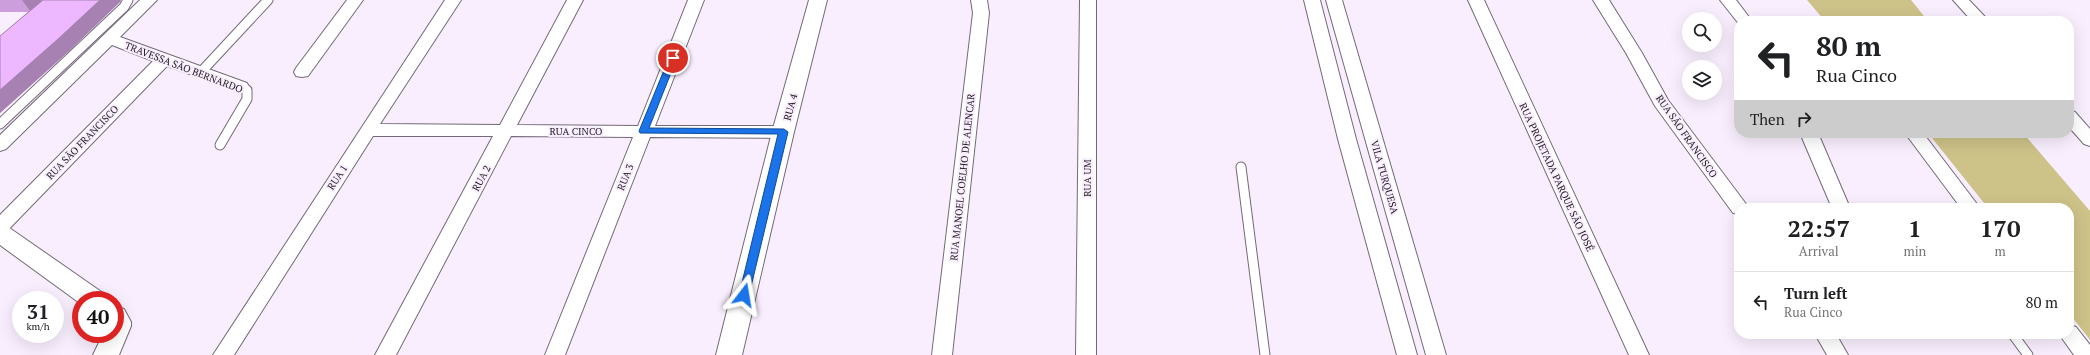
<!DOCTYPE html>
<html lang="en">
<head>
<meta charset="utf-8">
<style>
	body { margin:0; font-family:"PT Serif",serif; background:#f6f6f6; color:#202124; height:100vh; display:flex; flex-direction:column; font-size:15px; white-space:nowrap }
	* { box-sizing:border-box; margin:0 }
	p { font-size:13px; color:#757577 }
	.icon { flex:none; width:22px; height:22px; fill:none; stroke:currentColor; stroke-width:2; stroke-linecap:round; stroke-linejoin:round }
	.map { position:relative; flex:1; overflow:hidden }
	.drawer { position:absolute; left:1734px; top:203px; width:340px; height:136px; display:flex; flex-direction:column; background:#fff; border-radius:16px; box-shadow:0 4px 16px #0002 }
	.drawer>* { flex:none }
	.banner { position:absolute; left:1734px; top:16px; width:340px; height:122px; border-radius:16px; box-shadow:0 4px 16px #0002; background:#fff; color:#202124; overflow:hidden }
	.tools { position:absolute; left:1682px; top:12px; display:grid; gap:8px }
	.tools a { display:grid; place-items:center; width:40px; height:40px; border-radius:50%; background:#fff; box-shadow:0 4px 16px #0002; font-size:20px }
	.speed { position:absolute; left:12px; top:291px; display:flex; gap:8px; font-size:20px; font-weight:700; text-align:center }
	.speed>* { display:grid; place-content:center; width:52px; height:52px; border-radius:50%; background:#fff; box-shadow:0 4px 16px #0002; line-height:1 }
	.speed small { font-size:10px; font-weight:400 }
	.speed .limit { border:6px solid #d22; background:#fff; color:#111 }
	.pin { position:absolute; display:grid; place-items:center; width:34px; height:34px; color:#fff; margin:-17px; border:2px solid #fff; border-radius:50%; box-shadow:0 1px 4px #0007 }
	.me { position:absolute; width:44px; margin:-22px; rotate:14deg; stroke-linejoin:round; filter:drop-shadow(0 0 3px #0008) }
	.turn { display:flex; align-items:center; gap:14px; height:84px; padding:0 16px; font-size:18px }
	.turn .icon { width:52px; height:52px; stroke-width:2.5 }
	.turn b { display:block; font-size:28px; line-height:34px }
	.then { display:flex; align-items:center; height:38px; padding:0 16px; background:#0003; gap:8px; font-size:15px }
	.eta { display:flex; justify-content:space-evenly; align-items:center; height:68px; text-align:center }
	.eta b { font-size:24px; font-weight:600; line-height:28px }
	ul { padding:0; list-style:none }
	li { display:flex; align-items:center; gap:12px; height:60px; padding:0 16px; border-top:1px solid #e0e0e0 }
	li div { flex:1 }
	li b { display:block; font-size:15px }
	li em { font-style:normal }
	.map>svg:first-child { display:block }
	.green { fill:#cdc288 }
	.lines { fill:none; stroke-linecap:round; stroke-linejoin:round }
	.lane-casing { stroke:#746a77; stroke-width:11 }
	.street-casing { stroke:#746a77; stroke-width:2 }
	.secondary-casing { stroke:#746a77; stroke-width:2 }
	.lane { stroke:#fff; stroke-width:9 }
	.street { fill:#fff; fill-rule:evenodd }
	.secondary { fill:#fff; fill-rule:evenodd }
	.wall { fill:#cc9edb }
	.shaded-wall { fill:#a681b2 }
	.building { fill:#edb8ff; stroke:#a681b2 }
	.route { fill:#1a73e8; stroke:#114b97 }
	.labels { text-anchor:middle; stroke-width:4; stroke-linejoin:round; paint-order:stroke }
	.street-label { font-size:10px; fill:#1f1b20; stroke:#f9eefd }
</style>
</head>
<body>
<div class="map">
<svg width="2090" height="355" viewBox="0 0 2090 355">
	<rect width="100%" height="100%" fill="#f9eefd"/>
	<g class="green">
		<polygon points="1807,0 1911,0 1928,21 1825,21"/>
		<polygon points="1928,133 2023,133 2090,211 2090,340 2069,313 2069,208 1988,208"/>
	</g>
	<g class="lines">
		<defs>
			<g id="lane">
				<polyline points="201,72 268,0"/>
				<polyline points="0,124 124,7 128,0"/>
				<polyline points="220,145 247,99 247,90 241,87"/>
				<polyline points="1241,167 1265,355"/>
				<polyline points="2014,336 2028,355"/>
			</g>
			<g id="street">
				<polygon points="140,0 157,0 120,37 247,83 249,87 247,91 241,92 167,66 7,231 0,233 0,215 153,61 112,45 6,149 0,151 0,135"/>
				<polygon points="347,0 363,0 308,76 302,77 296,76 294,72 296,68"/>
				<polygon points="445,0 461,0 380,124 500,125 567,0 583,0 517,125 638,126 688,0 704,0 655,126 783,126 789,128 792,132 789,136 783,138 650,137 565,355 545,355 633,137 511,136 396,355 375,355 493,136 373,136 234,355 213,355"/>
				<polygon points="971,0 987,0 989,13 952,355 932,355 973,13"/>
				<polygon points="1080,0 1096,0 1096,355 1076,355"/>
				<polygon points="1304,0 1320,0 1356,139 1417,355 1397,355 1338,139"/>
				<polygon points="1326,0 1342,0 1446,355 1426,355"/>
				<polygon points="1468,0 1484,0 1649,355 1629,355"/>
				<polygon points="1593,0 1609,0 1642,53 1668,100 1749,208 1739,208 1739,214 1733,213 1655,106 1626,53"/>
				<polygon points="1720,0 1736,0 1752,21 1739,21 1739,24"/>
				<polygon points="1953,0 1969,0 1989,21 1972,21"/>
				<polygon points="2069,110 2075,112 2090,129 2090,146 2084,144 2069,127"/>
				<polygon points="1800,133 1818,133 1850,208 1832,208"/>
				<polygon points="1905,133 1923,133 1980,208 1961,208"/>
				<polygon points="2069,325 2076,327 2090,345 2090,355 2074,355 2059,334 2069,334"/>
				<polygon points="1815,334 1836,334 1848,355 1827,355"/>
			</g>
			<g id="secondary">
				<polygon points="809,0 827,0 794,132 742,355 716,355 772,132"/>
				<polygon points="0,225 8,227 103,293 106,300 81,300 81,304 0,245"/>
				<polygon points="115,306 124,309 131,322 131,326 119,355 93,355 103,334 115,334"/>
			</g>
		</defs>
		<use href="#lane" class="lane-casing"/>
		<use href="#street" class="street-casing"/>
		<use href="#secondary" class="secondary-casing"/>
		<use href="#lane" class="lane"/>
		<use href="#street" class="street"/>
		<use href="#secondary" class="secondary"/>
	</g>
	<polygon class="wall" points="0,0 120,0 121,1 68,52 0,113 0,36 28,12 0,12"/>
	<g class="shaded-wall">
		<polygon points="22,0 41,0 43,3 31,12"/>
		<polygon points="100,0 120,0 121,1 68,52 0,113 0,90"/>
	</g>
	<polygon class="building" points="43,0 100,0 58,39 0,90 0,36"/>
	<polygon class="route" points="673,56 677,58 649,128 784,129 788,132 749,295 744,299 739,295 778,134 640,133 639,131 669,58"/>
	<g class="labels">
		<g class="street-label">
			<text transform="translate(184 67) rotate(21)" y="4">TRAVESSA SÃO BERNARDO</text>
			<text transform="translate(790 107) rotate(-75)" y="4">RUA 4</text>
			<text x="576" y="135">RUA CINCO</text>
			<text transform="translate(1687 136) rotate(55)" y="4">RUA SÃO FRANCISCO</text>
			<text transform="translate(82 142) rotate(-46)" y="4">RUA SÃO FRANCISCO</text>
			<text transform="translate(337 177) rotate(-57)" y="4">RUA 1</text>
			<text transform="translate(625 177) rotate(-68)" y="4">RUA 3</text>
			<text transform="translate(962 177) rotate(-84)" y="4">RUA MANOEL COELHO DE ALENCAR</text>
			<text transform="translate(1385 177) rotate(74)" y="4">VILA TURQUESA</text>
			<text transform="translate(1557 177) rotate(65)" y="4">RUA PROJETADA PARQUE SÃO JOSÉ</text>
			<text transform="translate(481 178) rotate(-62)" y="4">RUA 2</text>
			<text transform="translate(1087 178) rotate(-90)" y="4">RUA UM</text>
		</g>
	</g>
</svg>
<div class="tools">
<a><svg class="icon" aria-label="search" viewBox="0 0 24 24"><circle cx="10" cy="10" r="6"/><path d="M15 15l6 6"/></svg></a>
<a><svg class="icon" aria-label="layers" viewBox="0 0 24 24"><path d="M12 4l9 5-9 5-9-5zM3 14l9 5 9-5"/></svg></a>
</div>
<div class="speed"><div>31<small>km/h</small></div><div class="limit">40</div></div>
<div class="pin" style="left:673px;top:58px;background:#d93025"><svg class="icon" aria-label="arrive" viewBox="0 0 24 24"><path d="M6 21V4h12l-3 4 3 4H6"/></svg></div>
<svg class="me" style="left:744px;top:295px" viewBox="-20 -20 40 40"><path d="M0-17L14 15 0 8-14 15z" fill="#1a73e8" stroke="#fff" stroke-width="4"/></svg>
<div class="banner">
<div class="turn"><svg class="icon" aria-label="left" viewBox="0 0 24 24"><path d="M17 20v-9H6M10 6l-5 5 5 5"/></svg><div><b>80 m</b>Rua Cinco</div></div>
<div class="then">Then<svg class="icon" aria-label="right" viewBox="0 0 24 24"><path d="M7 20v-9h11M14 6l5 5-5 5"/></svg></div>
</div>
<section class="drawer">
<div class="eta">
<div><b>22:57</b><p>Arrival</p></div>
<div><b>1</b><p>min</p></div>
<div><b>170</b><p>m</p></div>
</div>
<ul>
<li><svg class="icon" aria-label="left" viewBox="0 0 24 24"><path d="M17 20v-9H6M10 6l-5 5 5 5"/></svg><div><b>Turn left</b><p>Rua Cinco</p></div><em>80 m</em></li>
</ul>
</section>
</div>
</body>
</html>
